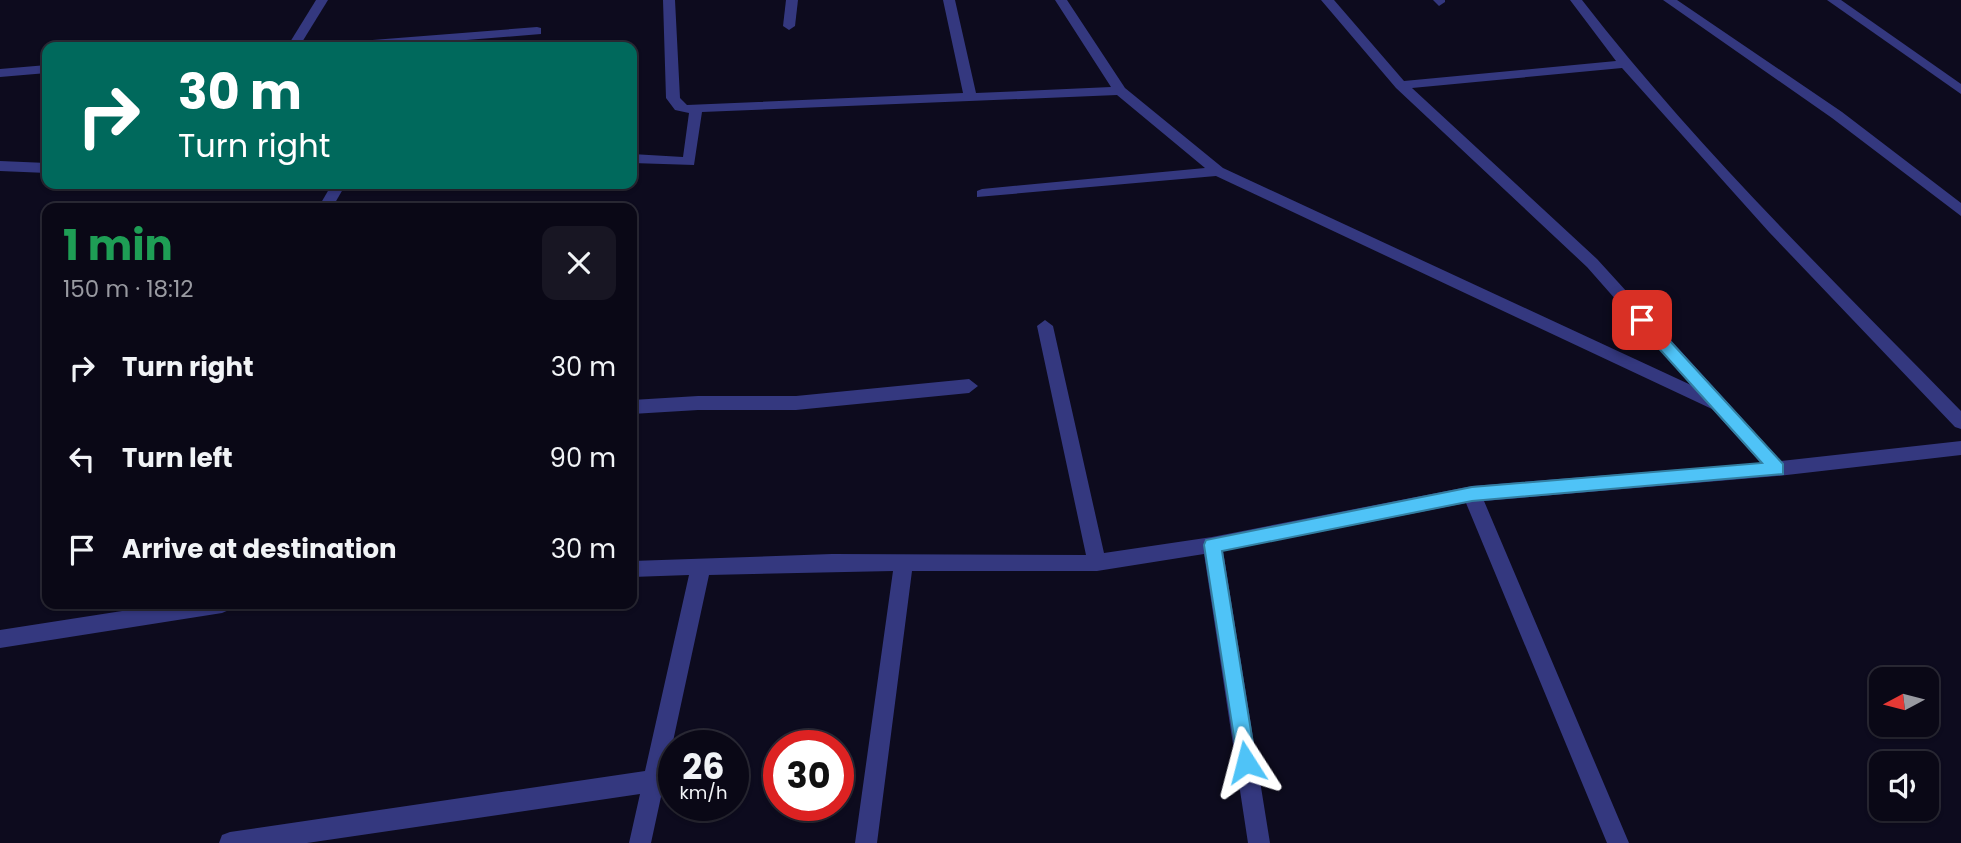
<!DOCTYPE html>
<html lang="en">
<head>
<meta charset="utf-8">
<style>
	body { margin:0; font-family:Poppins,sans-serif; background:#181623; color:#f1f3f6; height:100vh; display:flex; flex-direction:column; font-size:26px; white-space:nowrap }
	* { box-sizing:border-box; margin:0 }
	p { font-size:23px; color:#999aa1 }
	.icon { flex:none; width:38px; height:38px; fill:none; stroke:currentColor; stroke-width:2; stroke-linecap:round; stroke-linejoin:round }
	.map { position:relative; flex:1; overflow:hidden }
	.side { position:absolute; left:42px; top:203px; width:595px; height:406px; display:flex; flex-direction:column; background:#0a0816; border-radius:14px; box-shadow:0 2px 5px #0004,0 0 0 2px #2a2935 }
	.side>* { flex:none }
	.hud { position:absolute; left:42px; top:42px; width:595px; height:147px; border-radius:14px; box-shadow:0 2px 5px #0004,0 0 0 2px #2a2935; background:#00695c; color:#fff; overflow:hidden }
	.needle { width:46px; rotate:263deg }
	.buttons { position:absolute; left:1869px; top:667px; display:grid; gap:14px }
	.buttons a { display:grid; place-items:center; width:70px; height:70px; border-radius:14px; background:#0a0816; box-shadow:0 2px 5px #0004,0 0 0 2px #2a2935; font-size:35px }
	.speed { position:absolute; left:658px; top:730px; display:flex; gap:14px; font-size:35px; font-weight:700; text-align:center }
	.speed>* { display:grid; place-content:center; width:91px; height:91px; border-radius:50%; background:#0a0816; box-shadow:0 2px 5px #0004,0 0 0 2px #2a2935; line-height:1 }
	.speed small { font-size:18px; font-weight:400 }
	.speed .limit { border:10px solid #d22; background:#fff; color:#111 }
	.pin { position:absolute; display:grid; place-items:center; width:60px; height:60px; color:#fff; margin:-30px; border-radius:14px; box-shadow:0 4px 10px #0006 }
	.me { position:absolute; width:77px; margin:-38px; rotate:351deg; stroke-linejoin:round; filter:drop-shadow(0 0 5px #0008) }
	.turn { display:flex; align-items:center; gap:24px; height:147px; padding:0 21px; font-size:32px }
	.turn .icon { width:91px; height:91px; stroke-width:2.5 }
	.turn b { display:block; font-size:49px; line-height:60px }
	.round { display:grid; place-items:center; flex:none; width:74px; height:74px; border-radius:14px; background:#181623 }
	.summary { display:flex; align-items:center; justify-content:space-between; height:119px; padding:0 21px }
	h1 { font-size:42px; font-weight:700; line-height:52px; color:#1e9e55 }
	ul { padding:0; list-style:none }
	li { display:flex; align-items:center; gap:21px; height:91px; padding:0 21px }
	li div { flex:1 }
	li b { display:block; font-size:26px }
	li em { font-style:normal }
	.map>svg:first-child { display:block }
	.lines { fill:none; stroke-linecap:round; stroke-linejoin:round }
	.street { fill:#34387f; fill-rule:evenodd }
	.route { fill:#4fc3f7; stroke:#337fa1; stroke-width:2 }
</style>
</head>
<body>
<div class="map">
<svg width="1961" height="843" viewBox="0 0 1961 843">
	<rect width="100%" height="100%" fill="#0d0b1e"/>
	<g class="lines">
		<g class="street">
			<polygon points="316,0 328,0 299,47 287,47"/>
			<path d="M663 0H675L680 98 687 105 963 93 943 0H955L976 93 1111 87 1055 0H1067L1125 88 1223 168 1691 385 1587 267 1396 88 1321 0H1334L1404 81 1616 61 1570 0H1582C1696 147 1831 278 1961 411V429L1955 427 1769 232 1622 68 1412 88 1597 259 1781 461 1961 441V455L1777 476 1484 501 1629 843H1607L1466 503 1223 551 1270 843H1248L1204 554 1097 571H912L877 843H855L893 571 709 575 651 843H629L640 794 307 843H219L222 835 230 832 645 771 689 575 632 577V561L832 554 1086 555 1037 326 1045 320 1053 326 1104 553 1212 537 1472 486 1761 463 1712 409 1216 176 977 197V191L982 189 1205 168 1117 95 702 112 694 165 632 163V154L683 157 689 113 675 110 666 98Z"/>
			<polygon points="786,0 798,0 795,26 789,30 783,26"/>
			<polygon points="1433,0 1445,0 1445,2 1439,6"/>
			<polygon points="1663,0 1677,0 1842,112 1961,203 1961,216 1832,118"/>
			<polygon points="1827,0 1841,0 1961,84 1961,94"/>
			<polygon points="537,27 541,28 541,34 379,47 328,47 334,43"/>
			<polygon points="47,65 47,73 0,77 0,69"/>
			<polygon points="0,161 47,163 47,173 0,171"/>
			<polygon points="332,184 346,184 332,208 318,208"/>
			<polygon points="969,379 978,386 969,393 796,410 698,410 632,414 632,400 698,396 796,396"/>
			<polygon points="167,604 232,604 229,610 222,613 0,648 0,630"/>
		</g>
	</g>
	<polygon class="route" points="1642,315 1647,316 1783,464 1783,474 1472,501 1222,551 1256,762 1253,769 1246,771 1239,769 1204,545 1206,540 1472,487 1762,463 1637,324 1637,316"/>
</svg>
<div class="buttons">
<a><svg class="needle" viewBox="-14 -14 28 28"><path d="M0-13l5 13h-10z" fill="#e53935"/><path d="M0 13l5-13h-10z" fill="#999aa1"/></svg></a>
<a><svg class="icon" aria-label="sound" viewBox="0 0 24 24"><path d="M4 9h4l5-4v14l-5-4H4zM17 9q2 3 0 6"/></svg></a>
</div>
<div class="speed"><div>26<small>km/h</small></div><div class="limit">30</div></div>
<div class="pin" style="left:1642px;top:320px;background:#d93025"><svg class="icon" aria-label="arrive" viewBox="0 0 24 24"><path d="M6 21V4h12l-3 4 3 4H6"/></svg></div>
<svg class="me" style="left:1246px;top:762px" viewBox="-20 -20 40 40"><path d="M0-17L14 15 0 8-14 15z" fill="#4fc3f7" stroke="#fff" stroke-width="4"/></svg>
<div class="hud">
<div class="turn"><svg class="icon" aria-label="right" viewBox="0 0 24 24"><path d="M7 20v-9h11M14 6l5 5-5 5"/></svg><div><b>30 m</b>Turn right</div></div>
</div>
<section class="side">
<div class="summary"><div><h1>1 min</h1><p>150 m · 18:12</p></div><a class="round"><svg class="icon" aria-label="close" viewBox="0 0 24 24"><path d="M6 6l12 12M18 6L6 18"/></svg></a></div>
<ul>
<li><svg class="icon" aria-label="right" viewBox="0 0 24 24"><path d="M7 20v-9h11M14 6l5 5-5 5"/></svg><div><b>Turn right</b></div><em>30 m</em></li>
<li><svg class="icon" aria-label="left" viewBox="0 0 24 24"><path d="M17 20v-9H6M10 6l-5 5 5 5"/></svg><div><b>Turn left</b></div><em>90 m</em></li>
<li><svg class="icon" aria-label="arrive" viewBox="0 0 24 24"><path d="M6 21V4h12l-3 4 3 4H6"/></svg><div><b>Arrive at destination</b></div><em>30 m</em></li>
</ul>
</section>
</div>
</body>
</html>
